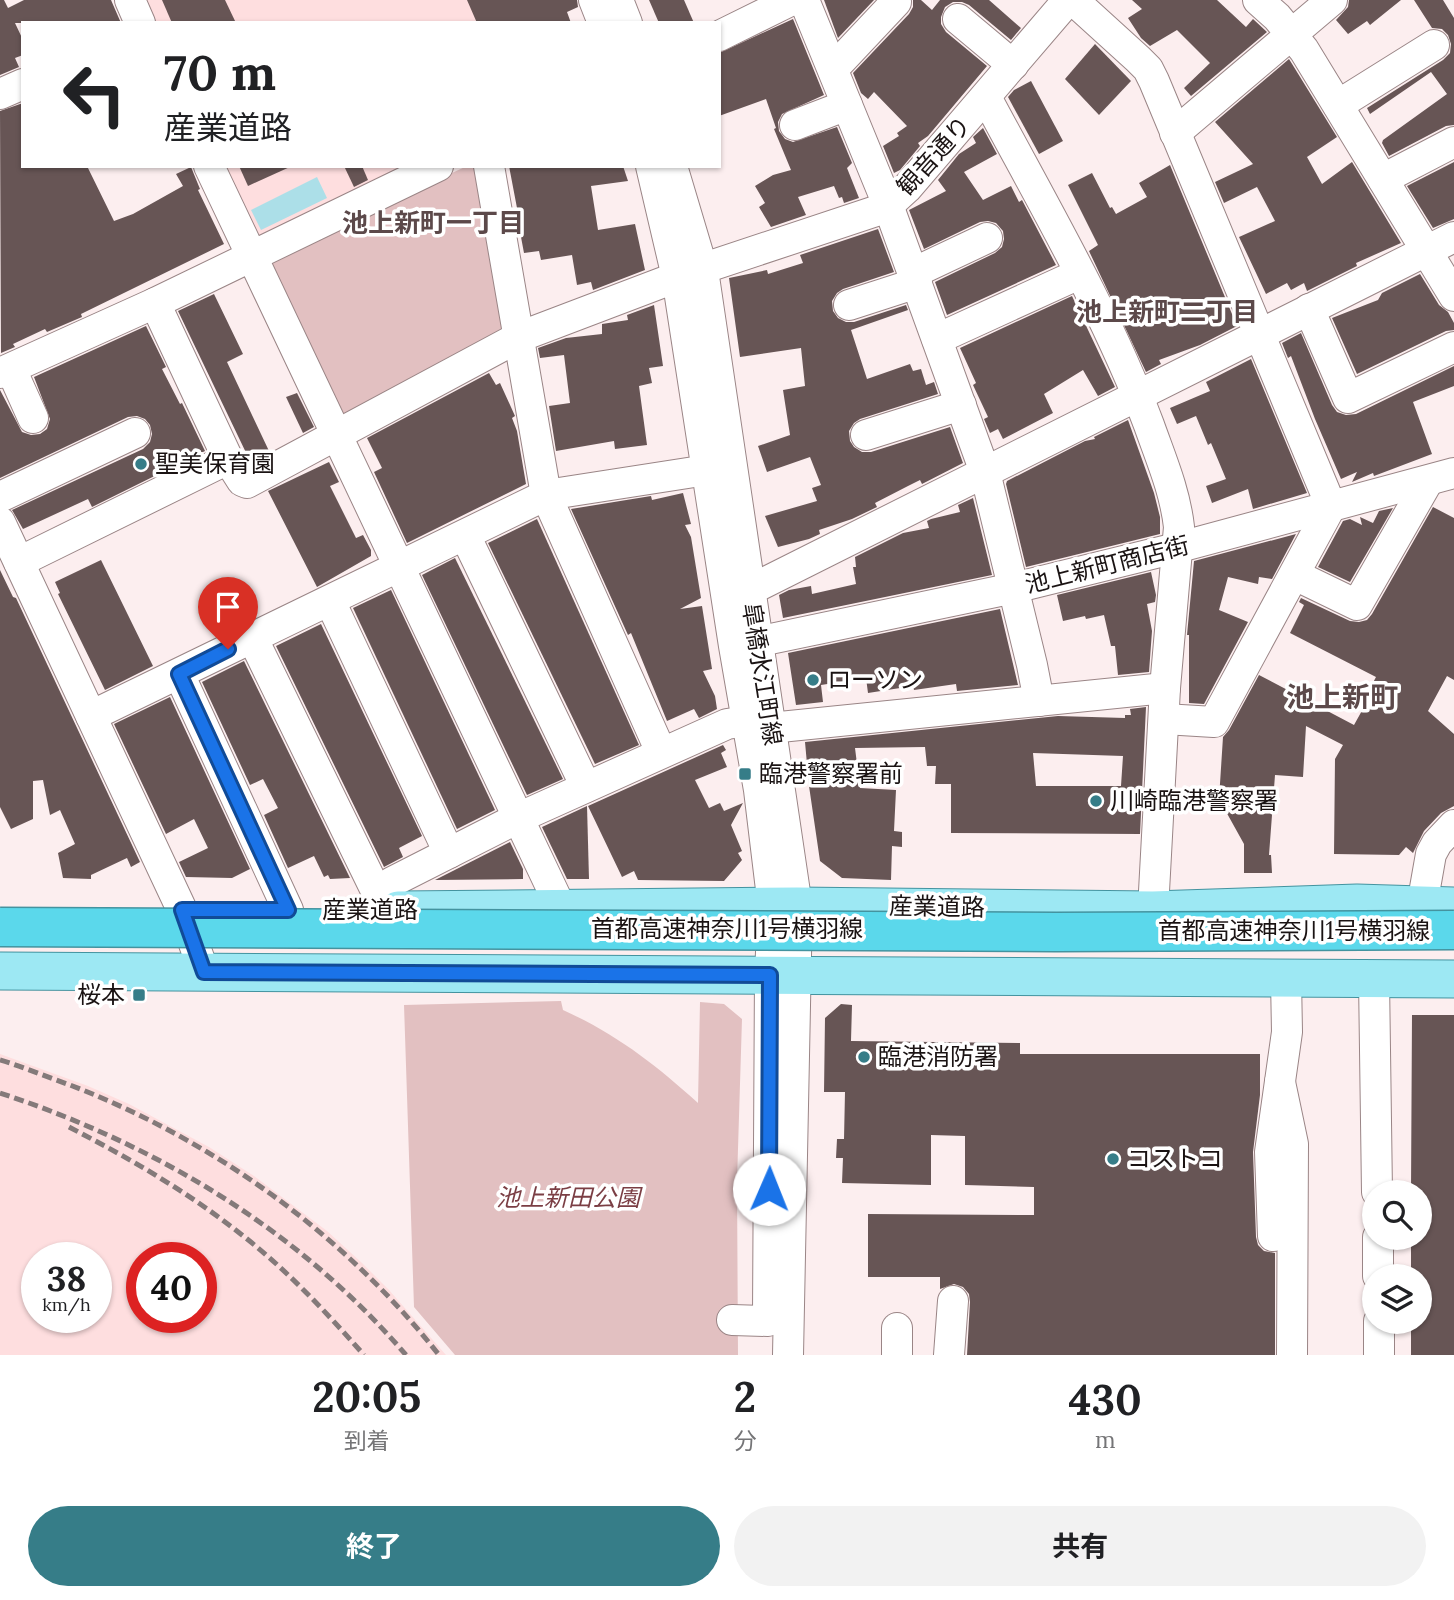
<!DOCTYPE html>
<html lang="ja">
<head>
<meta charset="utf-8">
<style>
	body { margin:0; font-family:Lora,"Noto Sans JP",serif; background:#f2f2f2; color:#202124; height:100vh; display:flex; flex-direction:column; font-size:26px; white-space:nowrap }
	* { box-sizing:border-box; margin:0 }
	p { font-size:23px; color:#757577 }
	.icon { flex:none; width:38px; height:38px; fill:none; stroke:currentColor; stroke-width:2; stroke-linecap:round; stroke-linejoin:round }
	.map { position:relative; height:1355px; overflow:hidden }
	.details { display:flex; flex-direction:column; background:#fff; flex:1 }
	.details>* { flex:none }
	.top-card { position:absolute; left:21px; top:21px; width:700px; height:147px; border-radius:0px; box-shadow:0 2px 5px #0004; background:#fff; color:#202124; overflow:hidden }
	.tools { position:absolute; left:1362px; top:1180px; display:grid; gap:14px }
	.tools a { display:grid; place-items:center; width:70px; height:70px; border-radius:50%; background:#fff; box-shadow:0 2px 5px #0004; font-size:35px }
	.speed { position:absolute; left:21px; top:1242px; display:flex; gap:14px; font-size:35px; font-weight:700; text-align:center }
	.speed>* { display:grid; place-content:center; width:91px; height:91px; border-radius:50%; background:#fff; box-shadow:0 2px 5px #0004; line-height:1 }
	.speed small { font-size:18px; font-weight:400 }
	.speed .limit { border:10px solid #d22; background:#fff; color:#111 }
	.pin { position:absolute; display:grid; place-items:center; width:60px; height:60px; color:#fff; margin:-72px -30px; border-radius:50% 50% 50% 0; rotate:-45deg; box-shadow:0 0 7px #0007 }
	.pin .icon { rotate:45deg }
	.me { position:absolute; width:77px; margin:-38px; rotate:1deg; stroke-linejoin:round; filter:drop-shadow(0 0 5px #0008) }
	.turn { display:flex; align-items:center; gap:24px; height:147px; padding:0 28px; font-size:32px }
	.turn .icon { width:91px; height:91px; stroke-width:2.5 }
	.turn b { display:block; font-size:49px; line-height:60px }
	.eta { display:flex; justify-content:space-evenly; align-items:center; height:119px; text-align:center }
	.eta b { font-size:42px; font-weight:700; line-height:49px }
	.button { display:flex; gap:14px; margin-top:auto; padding:14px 28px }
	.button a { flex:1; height:80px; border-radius:42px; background:#367d88; color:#fff; font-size:28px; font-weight:700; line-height:80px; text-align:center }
	.button a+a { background:#f2f2f2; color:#202124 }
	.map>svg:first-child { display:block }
	.built { fill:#fededf; fill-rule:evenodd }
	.green { fill:#e2c0c1 }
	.water { fill:#acdfe8 }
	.building { fill:#675555; fill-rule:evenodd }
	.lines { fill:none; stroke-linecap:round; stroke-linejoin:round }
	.minor-casing { stroke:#9a8586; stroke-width:32 }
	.major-casing { stroke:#44939f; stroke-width:39 }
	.minor { stroke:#fff; stroke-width:30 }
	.major { stroke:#9de8f3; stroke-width:37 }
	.rail { stroke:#847a7a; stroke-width:5; stroke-dasharray:10 5; stroke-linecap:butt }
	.highway-bridge-casing { stroke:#44939f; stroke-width:41; stroke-linecap:butt }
	.highway-bridge { stroke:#5bd8eb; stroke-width:38 }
	.route-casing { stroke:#114b97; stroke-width:18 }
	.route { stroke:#1a73e8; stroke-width:12 }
	.poi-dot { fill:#367d88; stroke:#fff; stroke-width:2.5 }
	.labels { text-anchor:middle; stroke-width:7; stroke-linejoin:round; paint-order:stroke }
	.street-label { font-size:24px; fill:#1a1313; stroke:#fff }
	.poi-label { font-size:24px; fill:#1a1313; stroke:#fff; text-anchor:start }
	.park-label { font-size:24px; font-style:italic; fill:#7b3e44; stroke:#fff }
	.neighbourhood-label { font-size:26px; font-weight:bold; fill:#5c494a; stroke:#fff }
	.quarter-label { font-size:28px; font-weight:bold; fill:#5c494a; stroke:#fff }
</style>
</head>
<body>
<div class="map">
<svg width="1454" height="1355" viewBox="0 0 1454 1355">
	<rect width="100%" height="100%" fill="#fceeef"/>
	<g class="built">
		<polygon points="145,0 487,0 498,23 155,23"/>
		<polygon points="221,166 408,166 255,240"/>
		<path d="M0 1054 88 1086 129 1104 209 1147 254 1176 327 1231 362 1263 389 1290 446 1355H0ZM96 1258V1318H37V1258ZM142 1258H201V1318H142Z"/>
	</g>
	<g class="green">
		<polygon points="467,166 477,168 506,334 337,418 267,266 271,257"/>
		<path d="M561 1001 563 1010C616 1034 655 1064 698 1103L700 1002 724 1004 742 1019 737 1181 738 1355H455L414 1307 404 1005Z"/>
	</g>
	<polygon class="water" points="317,177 327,198 261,230 251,210"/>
	<g class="building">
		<polygon points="0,0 4,0 8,8 24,0 111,0 121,23 15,23 23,40 23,55 15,58 19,67 0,75"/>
		<polygon points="162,0 225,0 236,23 172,23"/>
		<polygon points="467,0 577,0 578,7 567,12 571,23 477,23"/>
		<polygon points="649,0 684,0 694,23 659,23"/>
		<polygon points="824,0 874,0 838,38"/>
		<polygon points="913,0 921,0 932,10 940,0 989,0 1021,28 1011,40 969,5 962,2 953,2 945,7 941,17 941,24 946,32 987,66 928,136 918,143 920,146 900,170 894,173 883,146 899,136 897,133 907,126 874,92 868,99 861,93 853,73 909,14 913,7"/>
		<polygon points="1132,0 1217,0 1246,27 1253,19 1267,32 1191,96 1184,88 1210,63 1177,30 1150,46 1141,38 1128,18 1142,9"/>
		<polygon points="1349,0 1401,0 1370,25 1367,21 1348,34 1336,20 1348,7"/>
		<polygon points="1414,0 1443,0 1454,18 1454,125 1446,126 1389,156 1382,143 1383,140 1447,94 1431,72 1370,114 1367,108 1443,60 1450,53 1451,44 1448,35 1442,29 1432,28"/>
		<polygon points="793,19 824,95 782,114 778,122 779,131 785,139 793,142 837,127 852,163 847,168 859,198 844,203 842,197 839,198 834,186 798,197 806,215 771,227 759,207 765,203 755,186 773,175 791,170 774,129 776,128 766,99 719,116 719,53"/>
		<polygon points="1095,44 1131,81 1099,115 1065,79"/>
		<polygon points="1289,59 1337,137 1307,157 1322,184 1352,162 1401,243 1356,263 1357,266 1307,291 1304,283 1291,290 1287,283 1266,294 1239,237 1275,221 1257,187 1224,203 1215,182 1253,164 1215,122"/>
		<polygon points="1031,81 1063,141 1039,154 1008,97 1014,90"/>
		<polygon points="23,103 23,166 87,166 114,221 133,214 183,186 176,174 191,167 200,189 198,190 224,244 81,314 82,317 47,332 45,329 13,344 15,347 1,353 0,111"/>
		<polygon points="983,128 997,154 964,172 983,200 1011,186 1019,202 1022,200 1056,265 947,315 935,282 995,253 1002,247 1004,239 1003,231 996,223 988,221 980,222 924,249 909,210 946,191 938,180 959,154 976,143 973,137"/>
		<polygon points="1454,162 1454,219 1433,228 1407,186"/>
		<polygon points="1170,165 1237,326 1200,345 1159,360 1161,364 1146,372 1089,251 1098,245 1068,185 1092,173 1110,208 1112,207 1116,214 1147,197 1139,183"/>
		<polygon points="239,166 292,166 248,186"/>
		<polygon points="344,166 362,166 368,180 354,187"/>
		<polygon points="509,166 623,166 628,181 591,186 598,230 635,224 645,270 593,290 591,282 577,285 572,255 541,260 539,251 524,253 521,237 519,237 516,218 518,218 517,208"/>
		<polygon points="878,229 894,272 843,289 837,293 832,301 833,311 838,318 846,322 854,322 906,305 908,310 851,330 867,379 910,364 913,371 921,369 926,385 934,382 938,394 860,419 854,423 849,431 850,441 854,447 862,452 871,452 950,427 963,463 922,484 920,480 908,486 875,503 877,507 852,519 819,530 820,534 809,539 778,547 765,516 817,501 812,488 821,485 810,457 767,472 758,446 790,435 783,390 805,386 801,348 740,357 729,278 767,270 768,274 803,263 800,255"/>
		<polygon points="1420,274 1439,305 1448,312 1454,323 1454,330 1446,331 1357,374 1332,318 1378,300 1382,293"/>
		<polygon points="214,294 243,354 227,362 269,451 250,461 178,311"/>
		<polygon points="1072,296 1115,387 1098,396 1083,370 1044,394 1053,413 1003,439 998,429 990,433 984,419 988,417 973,385 976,383 960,348"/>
		<polygon points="654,305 663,366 649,368 652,383 639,386 647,445 615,449 614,441 556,451 549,406 570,403 564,355 540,358 538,348 566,338 602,334 602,324 628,320 627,315"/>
		<polygon points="146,326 166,367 162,369 180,404 182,403 205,451 92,507 88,499 23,529 12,510 143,449 150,442 152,434 150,425 145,419 137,416 128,417 0,478 0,390 22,432 31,435 40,434 47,429 50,419 34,377"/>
		<polygon points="1301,333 1332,405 1337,412 1346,415 1356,414 1454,366 1454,386 1413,402 1432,454 1374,476 1373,473 1352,482 1357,472 1341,479 1315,419 1291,356 1288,358 1282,343"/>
		<polygon points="1251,359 1307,493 1253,509 1248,489 1212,503 1206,486 1226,479 1211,443 1208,445 1196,416 1177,424 1170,408 1210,391 1206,382"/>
		<polygon points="489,373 496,385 500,383 515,416 512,418 517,431 526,484 407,543 374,472 382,468 367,438"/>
		<polygon points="297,393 314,427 303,433 286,397"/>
		<polygon points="1128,420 1154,493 1160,517 1160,534 1026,567 1006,484 1007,481 1085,441 1095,439 1094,437"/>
		<polygon points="329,462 339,482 330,486 356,538 363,535 371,550 371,556 317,587 268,491"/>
		<polygon points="683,493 691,524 685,525 691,537 701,598 680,609 702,606 712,669 703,671 715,696 717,709 699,718 694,709 667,721 631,633 628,635 571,509 651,496 652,500"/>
		<polygon points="973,498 992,575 783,618 779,595 789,590 811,586 812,594 856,584 853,567 856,567 855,557 903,533 929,528 927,521 931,519 960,512 958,505"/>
		<polygon points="1433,507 1454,518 1454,680 1447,676 1428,711 1454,734 1454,806 1441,813 1424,831 1413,853 1406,847 1399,855 1334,854 1335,759 1343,745 1306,726 1303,777 1275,775 1269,855 1271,855 1272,873 1244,873 1244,844 1219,799 1223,737 1229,730 1259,675 1354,725 1369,698 1366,696 1376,677 1290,633 1304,605 1299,602 1301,598 1350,621 1359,622 1367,620 1372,614"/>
		<polygon points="1393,508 1350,582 1318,567 1343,521 1350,519 1362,525 1360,517 1373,523 1379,511"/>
		<polygon points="537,519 639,745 595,764 488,543"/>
		<polygon points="1296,534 1272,579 1259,577 1258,584 1228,577 1219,610 1248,622 1204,704 1189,703 1189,635 1187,635 1194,561"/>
		<polygon points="455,558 563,779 527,795 422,575"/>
		<polygon points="101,560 153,666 105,690 58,594 60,593 55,582"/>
		<polygon points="0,570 13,597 16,598 140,862 131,867 127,858 91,875 91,879 63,878 58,853 75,844 60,810 50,815 43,780 33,781 33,819 11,829 0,807"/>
		<polygon points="1151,572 1156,595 1155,602 1147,604 1152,631 1149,672 1118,675 1115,646 1111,646 1104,615 1086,619 1085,616 1063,621 1057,595"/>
		<polygon points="391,590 495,810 457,829 353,608"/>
		<polygon points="1000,609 1018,685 957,691 956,684 914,690 913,686 868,693 866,678 821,685 823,702 796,705 788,653"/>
		<polygon points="321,624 422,836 399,848 403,857 384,867 276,646"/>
		<polygon points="244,661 350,878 330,879 328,875 324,877 314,856 288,868 264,815 278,808 263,779 250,785 202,682"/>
		<polygon points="170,697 250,869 232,878 186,877 179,862 208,848 194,819 166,834 114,724"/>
		<path d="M1146 707 1140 834 951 833V784H935L936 766H927L925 747 855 748 860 788 896 790 894 831 902 832V847L892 846 891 880 842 878 820 861 809 786 805 742 1058 716 1125 718V715H1131L1130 709ZM1033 753 1123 756 1121 786H1036Z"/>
		<polygon points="723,745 726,750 721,753 727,767 695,780 709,808 720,803 724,811 743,803 731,825 742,851 738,853 742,860 724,881 638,880 634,871 622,877 588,806"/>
		<polygon points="587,806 589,879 567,879 542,827"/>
		<polygon points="510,842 523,869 523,879 435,880"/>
		<polygon points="841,1004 852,1005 851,1041 1020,1043 1020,1054 1260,1054 1260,1095 1253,1152 1256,1237 1258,1245 1264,1251 1275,1253 1275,1355 967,1355 970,1302 969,1294 963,1287 954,1284 940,1289 940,1277 868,1277 868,1214 1034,1215 1034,1187 965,1185 965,1136 931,1135 931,1185 842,1183 843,1158 836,1158 837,1139 844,1139 845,1092 824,1092 825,1018"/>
		<polygon points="1412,1015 1454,1015 1454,1355 1411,1355 1411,1321 1419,1321 1419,1276 1411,1276 1411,1237 1419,1237 1419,1192 1411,1192"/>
	</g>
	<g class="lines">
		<defs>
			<g id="minor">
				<polyline points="130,0 140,23"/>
				<polyline points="594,0 603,23"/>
				<polyline points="618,0 627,23"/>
				<polyline points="804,0 888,205 985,472 1032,665 1039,701"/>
				<polyline points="1073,0 1138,59 1148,69 1154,81 1331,506 1214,722 1164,719"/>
				<polyline points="1258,0 1277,17 1304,50 1454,296"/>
				<polyline points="958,19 1013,65"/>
				<polyline points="719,36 792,0"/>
				<polyline points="833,69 896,2"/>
				<polyline points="0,94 23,84"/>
				<path d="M986 97C1043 204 1106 311 1149 425 1161 459 1175 491 1179 527L1165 688 1153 910"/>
				<polyline points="1338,105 1434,45"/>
				<polyline points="795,125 847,105"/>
				<polyline points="1175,133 1332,0"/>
				<polyline points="209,166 562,910"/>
				<polyline points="489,166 546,495 661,752"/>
				<polyline points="651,166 677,277 734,646 759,790 773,906 770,975 768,1314"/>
				<polyline points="672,166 703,270 797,906 788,1355"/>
				<polyline points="1383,179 1454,142"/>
				<polyline points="913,273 987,238"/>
				<polyline points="155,303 228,459 242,481 247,483 519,337 677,277 876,211 895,199 907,188 1068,0"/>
				<polyline points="849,305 917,283"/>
				<polyline points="1309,309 1348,398 1454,347"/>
				<polyline points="937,339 1079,274"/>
				<polyline points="11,369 33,418"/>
				<polyline points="0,373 155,303 438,166"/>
				<polyline points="866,435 961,405"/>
				<polyline points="0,497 135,433"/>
				<polyline points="0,522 182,910 204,972"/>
				<polyline points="465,535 586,787"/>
				<polyline points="19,562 228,459"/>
				<polyline points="1295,575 1357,605 1428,481"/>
				<polyline points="750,590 1454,237"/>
				<polyline points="330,601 449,853"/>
				<polyline points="252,637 379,897"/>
				<polyline points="756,642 1014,588 1176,548 1454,473"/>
				<polyline points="179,674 288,910"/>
				<polyline points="91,716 546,495 707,470"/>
				<polyline points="1422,905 1431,854 1437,843 1454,825"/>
				<polyline points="373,910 381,892 392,882 518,818 727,724 747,721 770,728 1165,688"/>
				<polyline points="1374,979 1377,1192"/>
				<polyline points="1280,1082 1293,1144 1292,1355"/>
				<polyline points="1273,1236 1270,1152 1287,1032 1286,979"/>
				<polyline points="1378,1237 1378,1276"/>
				<polyline points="732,1320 768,1321"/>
				<polyline points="1379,1321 1379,1355"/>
				<polyline points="897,1355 897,1328"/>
				<polyline points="949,1355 953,1301"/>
			</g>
			<g id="major">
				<polyline points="398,910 797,906 1153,910 1357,903 1454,906"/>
				<polyline points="0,971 1454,979"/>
			</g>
		</defs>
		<use href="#minor" class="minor-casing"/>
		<use href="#major" class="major-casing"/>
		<use href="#minor" class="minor"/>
		<use href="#major" class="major"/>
		<g class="rail">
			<path d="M0 1060C24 1067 47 1077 70 1085 213 1140 344 1234 439 1355"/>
			<path d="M0 1093C155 1144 299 1230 406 1355"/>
			<path d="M69 1127C129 1158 188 1192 242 1235 287 1270 326 1312 364 1355"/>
		</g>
		<defs>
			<polyline id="highway-bridge" points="0,927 1056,932 1454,930"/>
		</defs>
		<use href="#highway-bridge" class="highway-bridge-casing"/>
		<use href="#highway-bridge" class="highway-bridge"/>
	</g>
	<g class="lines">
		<defs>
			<polyline id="route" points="228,649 179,674 288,910 182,910 204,972 770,975 769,1189"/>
		</defs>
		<use href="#route" class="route-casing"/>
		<use href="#route" class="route"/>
	</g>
	<g class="poi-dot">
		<circle cx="141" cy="464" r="7"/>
		<circle cx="813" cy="680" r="7"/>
		<rect x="738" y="767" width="14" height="14" rx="3.5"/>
		<circle cx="1096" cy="801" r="7"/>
		<rect x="132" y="988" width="14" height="14" rx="3.5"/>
		<circle cx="864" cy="1057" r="7"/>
		<circle cx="1113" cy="1159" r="7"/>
	</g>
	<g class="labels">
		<g class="street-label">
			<text transform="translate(934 156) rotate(-48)" y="8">観音通り</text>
			<text transform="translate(1107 565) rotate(-14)" y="8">池上新町商店街</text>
			<text transform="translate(762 674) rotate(81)" y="8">皐橋水江町線</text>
			<text transform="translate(937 907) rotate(1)" y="8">産業道路</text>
			<text x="370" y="918">産業道路</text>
			<text x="727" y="937">首都高速神奈川1号横羽線</text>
			<text x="1294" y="939">首都高速神奈川1号横羽線</text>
		</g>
		<g class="poi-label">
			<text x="155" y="472">聖美保育園</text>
			<text x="827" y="688">ローソン</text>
			<text x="759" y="782">臨港警察署前</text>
			<text x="1110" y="809">川崎臨港警察署</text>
			<text x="125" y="1003" text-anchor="end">桜本</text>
			<text x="878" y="1065">臨港消防署</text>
			<text x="1127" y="1167">コストコ</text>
		</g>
		<g class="park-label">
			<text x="568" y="1206">池上新田公園</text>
		</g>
		<g class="neighbourhood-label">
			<text x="433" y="232">池上新町一丁目</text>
			<text x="1167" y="321">池上新町二丁目</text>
		</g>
		<g class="quarter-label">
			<text x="1342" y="707">池上新町</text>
		</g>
	</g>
</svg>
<div class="tools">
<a><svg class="icon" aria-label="search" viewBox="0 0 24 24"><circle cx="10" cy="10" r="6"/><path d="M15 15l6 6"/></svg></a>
<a><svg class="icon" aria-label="layers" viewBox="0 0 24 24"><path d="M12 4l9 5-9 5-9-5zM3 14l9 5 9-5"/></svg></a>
</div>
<div class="speed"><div>38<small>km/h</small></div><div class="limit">40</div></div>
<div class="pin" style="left:228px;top:649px;background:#d93025"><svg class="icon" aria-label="arrive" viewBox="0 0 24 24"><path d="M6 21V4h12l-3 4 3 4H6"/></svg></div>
<svg class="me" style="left:769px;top:1189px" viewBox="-20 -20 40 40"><circle r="19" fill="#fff"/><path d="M0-13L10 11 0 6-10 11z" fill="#1a73e8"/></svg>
<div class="top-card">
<div class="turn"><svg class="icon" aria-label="left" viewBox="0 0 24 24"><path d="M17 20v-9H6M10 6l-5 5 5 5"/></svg><div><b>70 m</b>産業道路</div></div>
</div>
</div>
<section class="details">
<div class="eta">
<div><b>20:05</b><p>到着</p></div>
<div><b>2</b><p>分</p></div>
<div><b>430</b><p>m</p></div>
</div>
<div class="button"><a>終了</a><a>共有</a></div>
</section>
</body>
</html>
